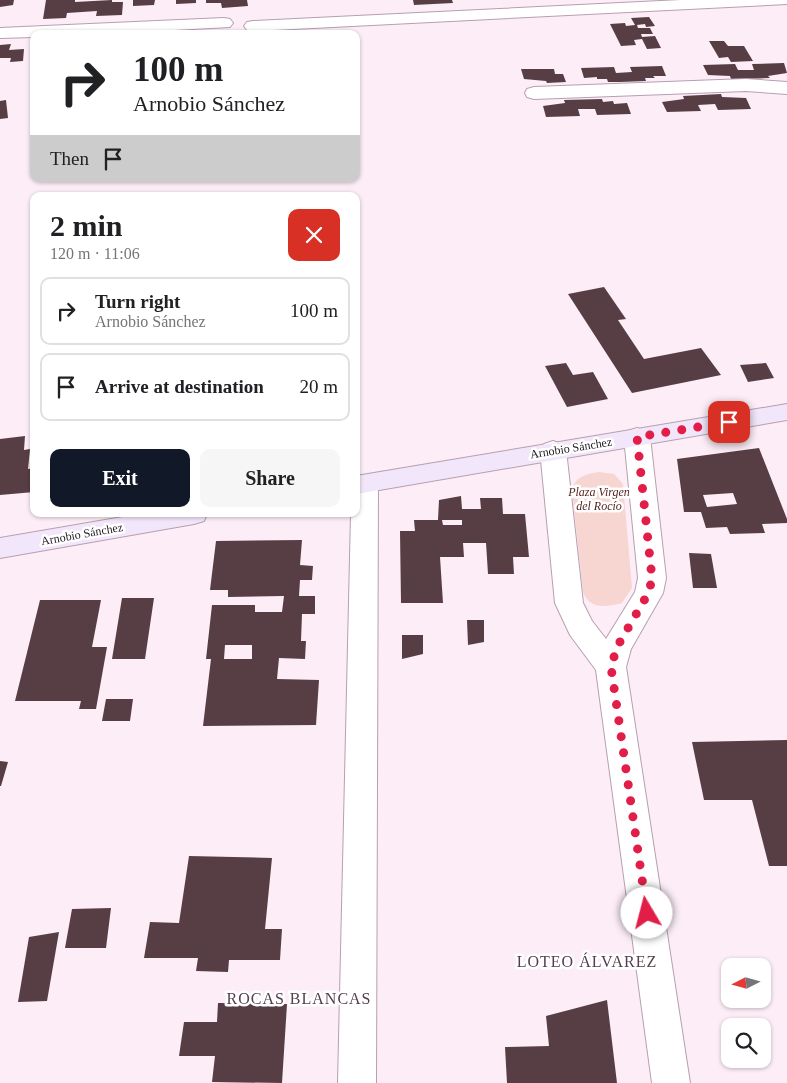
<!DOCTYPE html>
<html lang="en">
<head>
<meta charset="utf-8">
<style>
	body { margin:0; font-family:Georgia,serif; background:#f6f6f6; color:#202124; height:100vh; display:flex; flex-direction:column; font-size:19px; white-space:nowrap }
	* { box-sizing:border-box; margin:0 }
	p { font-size:16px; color:#757577 }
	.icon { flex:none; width:28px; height:28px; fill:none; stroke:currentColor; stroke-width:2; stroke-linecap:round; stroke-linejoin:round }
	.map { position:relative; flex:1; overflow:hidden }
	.sheet { position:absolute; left:30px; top:192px; width:330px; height:325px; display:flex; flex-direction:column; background:#fff; border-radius:10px; box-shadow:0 1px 4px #0004 }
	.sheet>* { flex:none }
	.hud { position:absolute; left:30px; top:30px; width:330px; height:152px; border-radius:10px; box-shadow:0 1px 4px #0004; background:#fff; color:#202124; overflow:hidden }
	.needle { width:32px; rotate:264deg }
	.controls { position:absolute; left:721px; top:958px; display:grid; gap:10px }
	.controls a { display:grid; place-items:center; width:50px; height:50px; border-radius:10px; background:#fff; box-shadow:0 1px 4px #0004; font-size:25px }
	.pin { position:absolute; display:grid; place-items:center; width:42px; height:42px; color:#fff; margin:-21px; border-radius:10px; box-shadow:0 2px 8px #0006 }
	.me { position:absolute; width:55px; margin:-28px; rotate:352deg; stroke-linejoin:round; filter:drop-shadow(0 0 4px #0008) }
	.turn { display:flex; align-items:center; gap:18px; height:105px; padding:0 20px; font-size:22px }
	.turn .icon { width:65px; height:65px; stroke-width:2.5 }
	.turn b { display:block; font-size:35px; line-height:42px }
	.then { display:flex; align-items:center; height:48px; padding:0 20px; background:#0003; gap:10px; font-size:19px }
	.round { display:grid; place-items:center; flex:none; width:52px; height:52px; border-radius:10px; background:#f6f6f6 }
	.headline { display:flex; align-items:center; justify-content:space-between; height:85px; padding:0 20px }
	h1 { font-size:30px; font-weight:600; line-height:38px }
	.primary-button { display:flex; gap:10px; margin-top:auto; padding:10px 20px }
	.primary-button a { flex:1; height:58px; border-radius:10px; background:#111827; color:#fff; font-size:20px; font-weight:600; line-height:58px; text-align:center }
	.primary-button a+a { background:#f6f6f6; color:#202124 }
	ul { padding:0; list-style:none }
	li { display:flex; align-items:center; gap:15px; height:68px; margin:0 10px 8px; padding:0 10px; border:2px solid #e0e0e0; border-radius:10px }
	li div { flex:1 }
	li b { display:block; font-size:19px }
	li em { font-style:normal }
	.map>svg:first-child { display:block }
</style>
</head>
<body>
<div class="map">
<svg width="787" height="1083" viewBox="0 0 787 1083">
	<rect width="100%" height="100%" fill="#fcedf7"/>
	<path fill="#f7d6d2" d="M599,472L614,474L623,484L632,588L622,603C607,607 590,610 583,592L572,491C574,477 586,474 599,472Z"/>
	<path fill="#573e44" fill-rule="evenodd" d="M0,0H14L13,5L0,7Z
		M46,0H75V2L112,0V2H123L122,15L96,16L97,11L67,13L66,18L43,19Z
		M133,0H155L154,5L133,6Z
		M176,0H196V3L176,4Z
		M206,0H247L248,6L222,8L221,3H206Z
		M413,0H452L453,3L414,5Z
		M649,17L655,26L646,27L645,24L637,25L638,28H650L653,34H641L642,37L655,36L661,48L647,49L642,39L634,40L636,45L621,46L610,24L625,23L626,26L635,25L631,18Z
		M709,41H724L728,46H744L753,61L731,62L728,57L719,58Z
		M11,44L9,50L24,49L23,61L10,62L11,58H0V45Z
		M784,63L787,73L768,76L770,78L744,79H731L730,76L708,75L703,65L735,64L738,70H754L752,64Z
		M662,66L666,76H653L655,78H645L646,81L620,82H608L607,79H597V77L584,78L581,68L614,67L616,73L632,72L630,67Z
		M521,69H554L555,74H563L566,82L547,83L546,81L524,79Z
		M721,94L722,97L746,98L751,109L718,110L715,104L698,105L701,111L667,112L662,102L684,99L683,96Z
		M602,99L603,102L613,101L614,104L627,103L631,114L597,115L595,109H578L580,116L546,117L543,106L565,103L564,100Z
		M6,100L8,118L0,119V101Z
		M604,287L626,319L618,320L644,359L701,348L721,375L632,393L568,294Z
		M566,363L573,375L593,372L608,399L567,407L545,366Z
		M766,363L774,378L748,382L740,365Z
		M25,436L24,450L30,449L28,469L34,468V492L0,495V439Z
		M759,448L787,519V523L762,524L765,533L730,534L727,527L706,528L701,512H684L677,459ZM733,493L737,504L707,507L703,495Z
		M461,496L462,509H481L480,498H502L503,514H525L529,557H513L514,574H488L486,543H463L464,557H440L443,603H401L400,531H415L414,520H438L439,500ZM442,520H462V525H443Z
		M302,540L300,565L313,566L312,580H300L299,596H315V614H302L301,641H306L305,659L279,658L277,679L319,680L316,725L203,726L211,659H206L212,605H255V612H282L284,596L228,597V590H210L216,541ZM225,645H252V659H224Z
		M689,553L711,554L717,588H693Z
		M122,598H154L145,659H112Z
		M40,600H101L92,647H107L96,709H79L81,701H15Z
		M467,620H484V642L468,645Z
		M402,635H423V654L402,659Z
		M106,699H133L130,721H102Z
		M787,740V866H769L752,800H704L692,742Z
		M0,761L8,762L1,786H0Z
		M189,856L272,858L265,929H282L280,960H229L228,972L196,971L198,958H144L150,922L179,923Z
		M111,908L106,948H65L72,909Z
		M59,932L47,1001L18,1002L29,937Z
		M607,1000L617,1083H507L505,1047L549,1046L546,1016Z
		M218,1003L287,1004L282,1083L212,1082L215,1056H179L184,1022H217Z"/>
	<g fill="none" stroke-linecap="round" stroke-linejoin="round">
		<g stroke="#b79fb0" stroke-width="2">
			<path id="street" d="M681,0H787V4L253,31L247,30L244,26L247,22L253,21Z
				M224,18L230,19L233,23L230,27L99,34H34V37L0,38V28Z
				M746,79L787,82V94L746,91L534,99L527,97L525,93L527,89L534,87Z
				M637,428L646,431L650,437L666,578L663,593L631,649L626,667L690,1083H652L596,670L570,635L555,603L540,450L544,444L553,441L562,444L566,450L583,603L592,621L606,639L635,592L638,578L624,437L628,431Z
				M365,475L374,477L378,484L376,1083H338L351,514H356V477Z"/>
		</g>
		<g stroke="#b79fb0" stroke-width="2">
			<path id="secondary" d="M787,404V420L356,494V476Z
				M140,514H207L204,521L194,524L0,558V538Z"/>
		</g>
		<use href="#street" fill="#fff" fill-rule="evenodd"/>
		<use href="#secondary" fill="#f2e6fa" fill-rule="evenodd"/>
	</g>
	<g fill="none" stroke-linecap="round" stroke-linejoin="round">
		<path stroke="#e11d48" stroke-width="9" stroke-dasharray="0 16.2" d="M647,913L611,667L617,647L649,592L652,578L637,437L729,422"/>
	</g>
	<g text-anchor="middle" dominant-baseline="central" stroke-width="5" stroke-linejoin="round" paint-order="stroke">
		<g font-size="12" fill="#231a21" stroke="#fff">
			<text transform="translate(571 448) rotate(-9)">Arnobio Sánchez</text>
			<text transform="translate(82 534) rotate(-10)">Arnobio Sánchez</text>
		</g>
		<g font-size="12" font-style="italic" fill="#531f1b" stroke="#fff">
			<text x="599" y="492">Plaza Virgen<tspan x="599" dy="14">del Rocío</tspan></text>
		</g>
		<g font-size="16" letter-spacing="1" fill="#523e4d" stroke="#fff">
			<text x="587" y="961">LOTEO ÁLVAREZ</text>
			<text x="299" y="998">ROCAS BLANCAS</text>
		</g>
	</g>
</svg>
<div class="controls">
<a><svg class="needle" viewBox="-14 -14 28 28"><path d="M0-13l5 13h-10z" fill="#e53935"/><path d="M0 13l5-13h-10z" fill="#757577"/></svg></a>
<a><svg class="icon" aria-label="search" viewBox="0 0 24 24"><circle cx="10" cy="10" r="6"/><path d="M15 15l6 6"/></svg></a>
</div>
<div class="pin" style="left:729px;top:422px;background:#d93025"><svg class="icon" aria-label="arrive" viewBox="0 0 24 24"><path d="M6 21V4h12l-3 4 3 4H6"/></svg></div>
<svg class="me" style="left:647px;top:913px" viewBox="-20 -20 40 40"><circle r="19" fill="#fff"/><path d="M0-13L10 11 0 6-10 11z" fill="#e11d48"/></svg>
<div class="hud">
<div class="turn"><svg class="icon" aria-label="right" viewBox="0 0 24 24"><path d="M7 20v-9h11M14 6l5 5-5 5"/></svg><div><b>100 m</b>Arnobio Sánchez</div></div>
<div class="then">Then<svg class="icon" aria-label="arrive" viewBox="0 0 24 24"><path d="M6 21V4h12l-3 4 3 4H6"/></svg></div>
</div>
<section class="sheet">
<div class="headline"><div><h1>2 min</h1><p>120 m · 11:06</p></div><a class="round" style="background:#d93025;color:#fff"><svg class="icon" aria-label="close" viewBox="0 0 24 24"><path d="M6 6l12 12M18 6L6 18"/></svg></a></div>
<ul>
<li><svg class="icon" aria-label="right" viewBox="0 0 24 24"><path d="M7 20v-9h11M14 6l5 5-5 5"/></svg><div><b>Turn right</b><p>Arnobio Sánchez</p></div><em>100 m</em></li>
<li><svg class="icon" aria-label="arrive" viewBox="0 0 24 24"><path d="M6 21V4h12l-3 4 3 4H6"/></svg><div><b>Arrive at destination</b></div><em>20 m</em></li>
</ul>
<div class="primary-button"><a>Exit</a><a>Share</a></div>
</section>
</div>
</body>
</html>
